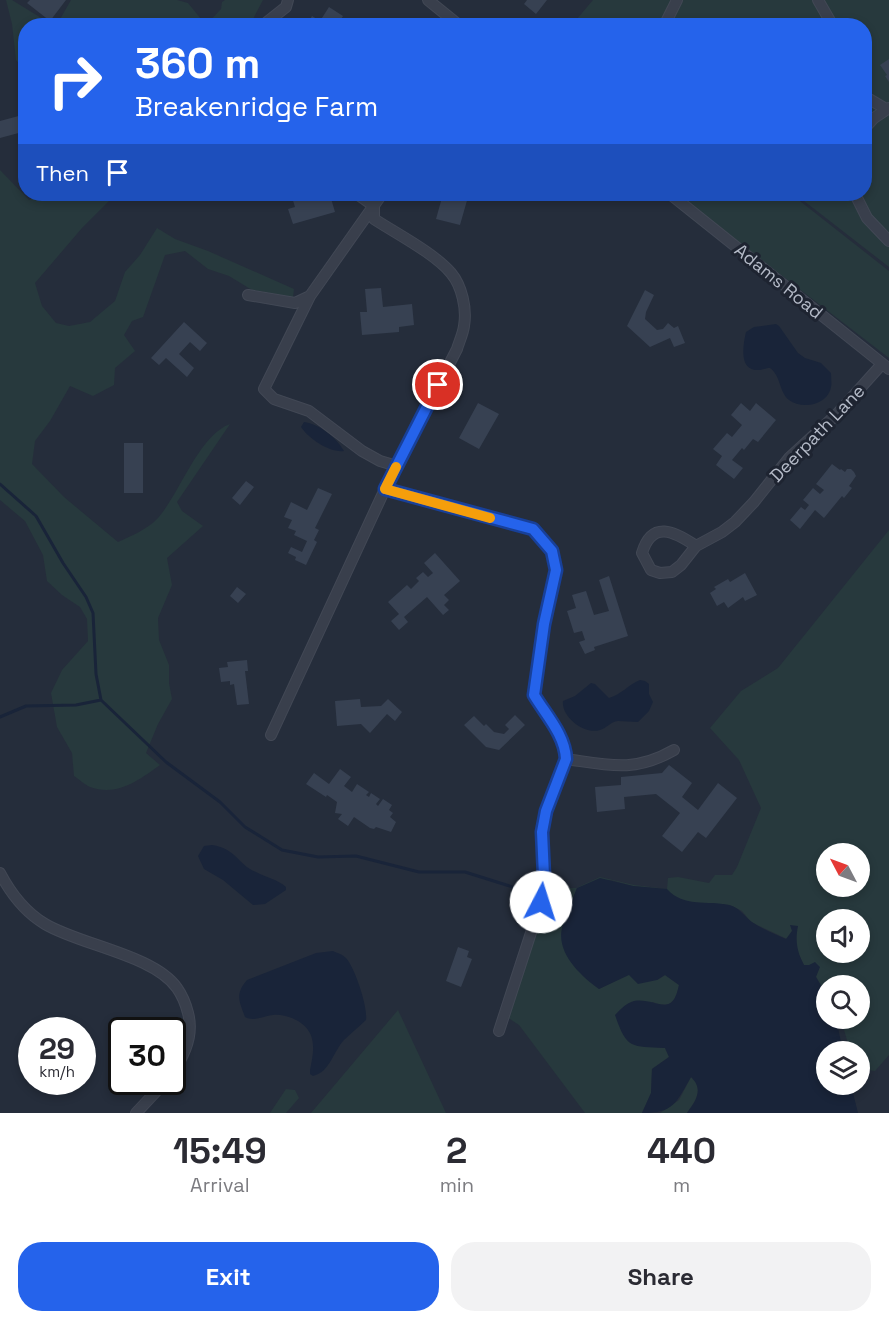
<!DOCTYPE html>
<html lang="en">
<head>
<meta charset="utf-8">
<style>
	body { margin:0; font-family:"Space Grotesk",sans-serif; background:#f2f2f3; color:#2b2b33; height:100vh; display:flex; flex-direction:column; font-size:22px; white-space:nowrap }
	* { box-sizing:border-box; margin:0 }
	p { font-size:20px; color:#7c7c81 }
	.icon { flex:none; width:33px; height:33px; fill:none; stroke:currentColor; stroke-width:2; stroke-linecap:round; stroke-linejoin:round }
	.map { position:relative; height:1113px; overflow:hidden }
	.panel { display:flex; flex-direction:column; background:#fff; flex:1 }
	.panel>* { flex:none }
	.top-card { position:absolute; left:18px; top:18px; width:854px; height:183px; border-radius:24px; box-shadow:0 3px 9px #0003; background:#2563eb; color:#fff; overflow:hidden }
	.needle { width:39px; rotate:311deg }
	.fabs { position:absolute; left:816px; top:843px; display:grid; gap:12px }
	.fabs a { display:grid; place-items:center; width:54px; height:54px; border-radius:50%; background:#fff; box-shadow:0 3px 9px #0003; font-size:30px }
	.speed { position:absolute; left:18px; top:1017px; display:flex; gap:12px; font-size:30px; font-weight:700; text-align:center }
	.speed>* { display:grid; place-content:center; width:78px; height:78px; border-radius:50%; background:#fff; box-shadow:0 3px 9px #0003; line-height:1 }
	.speed small { font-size:15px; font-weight:400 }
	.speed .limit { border:3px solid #111; border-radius:9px; background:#fff; color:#111 }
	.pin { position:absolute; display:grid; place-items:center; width:51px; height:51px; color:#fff; margin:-26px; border:3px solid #fff; border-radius:50%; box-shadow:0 2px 6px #0007 }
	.me { position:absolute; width:66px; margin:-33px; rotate:5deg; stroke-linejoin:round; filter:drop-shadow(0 0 4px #0008) }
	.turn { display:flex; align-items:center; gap:21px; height:126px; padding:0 18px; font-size:27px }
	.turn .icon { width:78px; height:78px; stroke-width:2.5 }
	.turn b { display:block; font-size:42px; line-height:51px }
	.then { display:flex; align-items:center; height:57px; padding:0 18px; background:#0003; gap:12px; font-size:22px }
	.eta { display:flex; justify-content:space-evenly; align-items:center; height:102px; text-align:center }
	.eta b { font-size:36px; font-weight:600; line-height:42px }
	.button { display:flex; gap:12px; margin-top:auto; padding:12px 18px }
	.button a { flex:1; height:69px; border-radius:24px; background:#2563eb; color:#fff; font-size:24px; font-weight:600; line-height:69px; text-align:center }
	.button a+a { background:#f2f2f3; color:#2b2b33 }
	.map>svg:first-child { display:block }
</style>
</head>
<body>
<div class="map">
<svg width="889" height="1113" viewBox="0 0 889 1113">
	<rect width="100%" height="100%" fill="#252d3b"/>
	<path fill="#27393d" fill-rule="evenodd" d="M6,0H12L51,24L59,21L71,0H177L188,3L206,25L26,26L25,71L16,60L12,24Z
		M225,0H263L254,17L252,25H206L221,9L222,2Z
		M593,0H889V267L795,194H864V26H571Z
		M0,170L29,200L41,194H116L82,228L35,283L42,306L56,323L69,326L90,322L115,301L125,272L140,255L157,228L175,239L208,251L294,289L293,297L252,290L229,276L208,269L185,251L165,255L143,317L132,321L124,335L135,351L115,368L114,385L93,396L70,386L50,421L35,441L32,464L64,497L118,542C131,536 148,529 158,518C180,493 199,435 230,424L177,502L182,511L203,526L167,558L172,585L158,618L159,640L169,665V683L172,699L158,724L146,753L160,765C139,780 117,797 90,787C85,785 79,779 74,776L72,753L57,727L51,693L62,670L88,641L87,619L80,607L62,595L47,581L43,555L25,521L0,500Z
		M676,194H791L889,271V358Z
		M889,530V1055L875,1071L860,1069V1052L850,1051L841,1019L860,1018V986H826V994L809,965H804L799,955L792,931L787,939L751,922L742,911L730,905L685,902L673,896L666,889L633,886L611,880L577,888L562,929L599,989L629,974L657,980L665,975L679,985C675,1004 670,1008 652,1002L654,1047L665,1048L669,1057L652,1069L651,1093L642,1113H585L519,1025L504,1015L545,888H576L600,877L634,885L667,889L668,878L678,877L709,883L715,875H732L737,867L761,808L739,760L710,728L741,691L778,668ZM826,854H860V886H826ZM826,920H860V952H826Z
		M398,1010L446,1113H311Z
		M691,1077C704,1089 696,1101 687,1113H660L679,1100Z
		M286,1089L295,1090L299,1098L286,1113H270Z"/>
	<path fill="#192439" d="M776,324L779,326L798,353L805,358L821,363L831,373C831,378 832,383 831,387C828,405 802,410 789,400C779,392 781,376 770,368C767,368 764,369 760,370C738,372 743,345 746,332L754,327Z
		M304,422C319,424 336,437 344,451C330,453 309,439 301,427Z
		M640,680L645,681L649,684V694L653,702L649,711L638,722C631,722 624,721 618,721C610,722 607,728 600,730C585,735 561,717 563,701L575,696L591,683L595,684L609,698C622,694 628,685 640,680Z
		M212,845C237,849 237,864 256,872C267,878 277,879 286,887V890L265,904L253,905L223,880L204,869L198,856L204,846Z
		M600,878L633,886L667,889C684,908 707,900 729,905C740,908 744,916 752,922C762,929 775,934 786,939L792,931L790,925L798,926C795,941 797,952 804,965H809L815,962L820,967L816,977L826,994V1018L836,1019L843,1051L826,1052V1084L851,1085L858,1113H687C696,1101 704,1089 691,1077C676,1103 674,1113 642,1113L651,1093L652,1069L669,1057L665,1048C631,1046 627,1050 615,1015C621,1009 626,1003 634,1001C656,997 672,1020 679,985L665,975L657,980L638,984L629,975L599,989C581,976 556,953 562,928C565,916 572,900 577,888Z
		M333,951C337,953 342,954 346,958C355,968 368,1007 366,1020C359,1027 351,1033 344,1040C333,1052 330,1072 313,1076L310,1074V1070C315,1047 317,1029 292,1018C286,1016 279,1014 273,1015C263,1016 254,1022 245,1017C239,1001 235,994 247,980L316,953Z"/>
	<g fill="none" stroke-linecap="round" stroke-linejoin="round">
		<path stroke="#192439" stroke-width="3" d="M0,484L36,516L63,563L86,597L93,613L96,674L101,700L166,762L220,802L245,827L282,850L318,857L356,856L419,872H465L570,905
			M0,717L26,706L76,705L101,700"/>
	</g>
	<path fill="#374152" d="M30,0H66L50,21L27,3Z
		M527,0H547L536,14L524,4Z
		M329,7L343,16L337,26H306L312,16L320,21Z
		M889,59V82L885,76L887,75L880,65Z
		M26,114V131L0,138V121Z
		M291,194H316L318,199L330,195L335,212L293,224L288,209L295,207Z
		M443,194H465V195L468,197L460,225L436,219Z
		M381,288L383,307L412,304L414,325L399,327V332L362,335L360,312H367L365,289Z
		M645,290L654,295L646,312L645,319L657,330L663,329L668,323L674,328L678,326L685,343L674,347L670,338L650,347L627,326Z
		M184,322L207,343L200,351L190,342L179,354L194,368L187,377L166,358L159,365L151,358Z
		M478,403L499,414L479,449L459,438Z
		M741,403L750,411L756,403L776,420L758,442L753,439L744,450L742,448L732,460L743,468L734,479L716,465L722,456L713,449L727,433L732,437L742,425L731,415Z
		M124,443H143V493H124Z
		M832,464L840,470L841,469L845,472L847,469H851L854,472L856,476L849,486L852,488L844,498L842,496L824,518L815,510L800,529L790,520L801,507L805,510L809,505L803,500L813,488L820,494L824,490L816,484Z
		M246,481L254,487L240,505L232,498Z
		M318,488L332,494L315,528L319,530L314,540L317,542L306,565L295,560L296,557L288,553L291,547L302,552L307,541L294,535L296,531L288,528L292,520L284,517L291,502L307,510Z
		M435,553L460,581L444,595L449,600L444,605L449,610L443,615L427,597L404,617L408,622L399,630L391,621L399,614L388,602L407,585L411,589L419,581L416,578L423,572L428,577L433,573L424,563Z
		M745,573L757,595L745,601L743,597L728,608L724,602L717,606L710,593L716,589L714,587L728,579L730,582Z
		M609,576L628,636L594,647L595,650L585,654L579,642L585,640L582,631L574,633L567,611L576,608L572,595L586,591L594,615L609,611L599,580Z
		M237,587L246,594L238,603L230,596Z
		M247,660L248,671H245L249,704L237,705L234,684L230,685V681L221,682L219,668L228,667L227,662Z
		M360,699L361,707L381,706L388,699L402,712L395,721L387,714L370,733L361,724L337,726L335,701Z
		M515,715L525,725L499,750L486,747L464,725L474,716L484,726L486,724L494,732L504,734L509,729L505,725Z
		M669,765L692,783L682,797L698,810L718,783L737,798L706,838L698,832L682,852L662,836L680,813L656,794L624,797L625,809L597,812L595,787L621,785V777L662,773Z
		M340,769L351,777L344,786L352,792L357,784L369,792L366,795L369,797L371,793L380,799L376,804L378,806L383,799L392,805L389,810L393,813L390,817L396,822L391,832L376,827L374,829L370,828L354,817L348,826L338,819L342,814L335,813L337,802L327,795L326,797L306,784L314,773L329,784Z
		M458,947L469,951L467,957L472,959L461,987L446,981Z"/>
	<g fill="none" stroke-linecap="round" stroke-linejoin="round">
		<g stroke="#424855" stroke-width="12">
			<path id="minor" d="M428,0L460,26
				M818,0L833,26
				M262,26L286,7L288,0
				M664,26L677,0
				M864,96L886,109
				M864,129L874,118L889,108
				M357,194L374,206
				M670,194L889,369
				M855,194L867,218L889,241
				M248,295L295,303L310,296L382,194
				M310,296L264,389L274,399L309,411L362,451L380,461L397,466
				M385,489L533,529L552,551L556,569L544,624L534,695C546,715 565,735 566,759L546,811L542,832L544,876L541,902L499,1031
				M696,546C674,531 652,520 642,553L651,570L660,573L672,572L681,565L696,546L722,532L735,522L754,502L789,458L837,414L882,364
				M271,735L385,489L457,349C459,342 463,334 464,326C467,309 462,286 451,273C434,253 397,234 374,219V206
				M566,759C608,765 634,773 674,750
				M0,873C11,894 25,912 45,924C80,945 154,955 177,988C182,995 186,1005 188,1013C194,1035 185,1055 172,1073
				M136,1113L165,1082"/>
		</g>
		<use href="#minor" stroke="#393f4c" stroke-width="10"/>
	</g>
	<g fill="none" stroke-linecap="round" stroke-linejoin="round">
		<g stroke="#184099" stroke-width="15">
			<path id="route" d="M438,385L385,489L533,529L552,551L556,570L544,624L534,695C546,715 565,735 566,759L546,811L542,832L544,876L541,902"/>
		</g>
		<use href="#route" stroke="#2563eb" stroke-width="10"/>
		<path stroke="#f59e0b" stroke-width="10" d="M396,467L385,489L490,518"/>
	</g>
	<g text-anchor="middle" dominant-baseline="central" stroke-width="6" stroke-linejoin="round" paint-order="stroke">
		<g font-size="18" fill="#b4bac7" stroke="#1e2431">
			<text transform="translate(779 281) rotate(39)">Adams Road</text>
			<text transform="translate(817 433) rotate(-46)">Deerpath Lane</text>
		</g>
	</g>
</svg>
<div class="fabs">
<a><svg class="needle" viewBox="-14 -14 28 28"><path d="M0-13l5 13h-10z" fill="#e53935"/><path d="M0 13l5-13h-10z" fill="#7c7c81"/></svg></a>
<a><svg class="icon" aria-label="sound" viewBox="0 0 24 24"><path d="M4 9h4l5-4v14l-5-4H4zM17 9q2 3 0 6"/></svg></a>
<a><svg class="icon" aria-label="search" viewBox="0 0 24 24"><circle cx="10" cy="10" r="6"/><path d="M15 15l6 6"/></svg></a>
<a><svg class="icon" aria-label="layers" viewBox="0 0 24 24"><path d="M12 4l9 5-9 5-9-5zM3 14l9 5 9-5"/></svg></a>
</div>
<div class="speed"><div>29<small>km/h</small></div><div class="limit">30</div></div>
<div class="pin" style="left:438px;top:385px;background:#d93025"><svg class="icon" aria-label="arrive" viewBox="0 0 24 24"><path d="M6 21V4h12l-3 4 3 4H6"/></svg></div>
<svg class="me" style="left:541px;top:902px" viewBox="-20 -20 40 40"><circle r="19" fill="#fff"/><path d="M0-13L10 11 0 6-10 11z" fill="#2563eb"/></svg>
<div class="top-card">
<div class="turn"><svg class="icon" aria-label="right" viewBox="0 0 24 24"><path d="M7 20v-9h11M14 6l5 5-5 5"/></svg><div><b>360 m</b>Breakenridge Farm</div></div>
<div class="then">Then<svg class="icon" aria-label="arrive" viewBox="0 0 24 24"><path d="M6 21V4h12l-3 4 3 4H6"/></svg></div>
</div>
</div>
<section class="panel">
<div class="eta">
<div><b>15:49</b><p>Arrival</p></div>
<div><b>2</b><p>min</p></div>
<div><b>440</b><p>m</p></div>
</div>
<div class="button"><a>Exit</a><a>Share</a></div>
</section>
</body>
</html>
